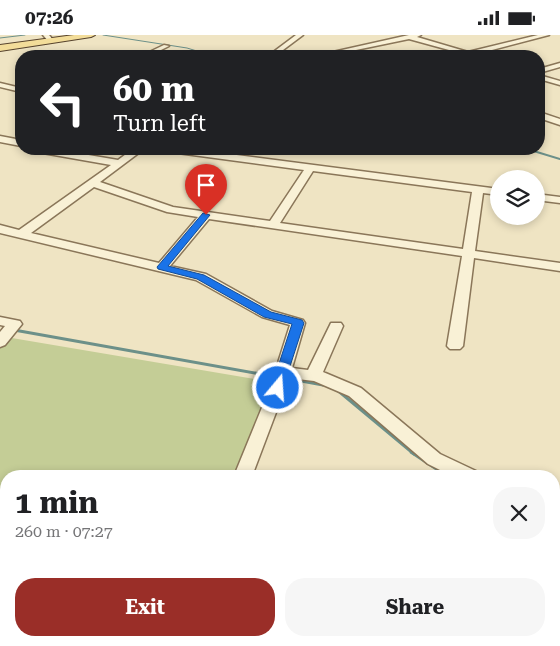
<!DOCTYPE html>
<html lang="en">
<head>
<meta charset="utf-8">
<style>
	body { margin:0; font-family:"Roboto Serif",serif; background:#f6f6f6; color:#202124; height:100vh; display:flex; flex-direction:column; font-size:19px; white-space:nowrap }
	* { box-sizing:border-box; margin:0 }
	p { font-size:16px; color:#757577 }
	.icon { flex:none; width:28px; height:28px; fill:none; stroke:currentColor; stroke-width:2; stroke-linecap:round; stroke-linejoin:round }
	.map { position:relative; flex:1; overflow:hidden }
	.sheet { position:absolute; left:0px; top:435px; width:560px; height:176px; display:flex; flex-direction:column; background:#fff; border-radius:20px 20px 0 0; box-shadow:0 2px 8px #0003 }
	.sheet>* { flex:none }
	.banner { position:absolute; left:15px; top:15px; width:530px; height:105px; border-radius:20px; box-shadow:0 2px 8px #0003; background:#202124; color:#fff; overflow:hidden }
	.fabs { position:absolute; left:490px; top:135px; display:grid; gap:10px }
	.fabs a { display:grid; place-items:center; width:55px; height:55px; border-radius:50%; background:#fff; box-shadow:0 2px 8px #0003; font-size:25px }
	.pin { position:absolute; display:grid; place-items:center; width:42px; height:42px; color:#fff; margin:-51px -21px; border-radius:50% 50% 50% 0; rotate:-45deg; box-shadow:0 0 5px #0007 }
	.pin .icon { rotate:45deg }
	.me { position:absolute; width:55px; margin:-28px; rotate:18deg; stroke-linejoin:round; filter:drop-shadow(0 0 4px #0008) }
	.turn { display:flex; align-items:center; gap:18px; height:105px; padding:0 15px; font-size:22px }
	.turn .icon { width:65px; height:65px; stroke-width:2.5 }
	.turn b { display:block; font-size:35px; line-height:42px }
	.round { display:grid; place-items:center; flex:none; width:52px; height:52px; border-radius:20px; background:#f6f6f6 }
	.head { display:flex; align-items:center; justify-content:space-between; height:85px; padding:0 15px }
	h1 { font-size:30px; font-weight:700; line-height:38px }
	.button { display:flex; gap:10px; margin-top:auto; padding:10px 15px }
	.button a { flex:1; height:58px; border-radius:20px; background:#9a2e28; color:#fff; font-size:20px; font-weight:700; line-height:58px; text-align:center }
	.button a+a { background:#f6f6f6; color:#202124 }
	.status { display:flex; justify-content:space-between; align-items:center; height:35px; padding:0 25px; background:#fff; direction:ltr }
	.status svg { height:14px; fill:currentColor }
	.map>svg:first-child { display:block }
</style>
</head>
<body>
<div class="status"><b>07:26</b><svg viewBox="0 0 49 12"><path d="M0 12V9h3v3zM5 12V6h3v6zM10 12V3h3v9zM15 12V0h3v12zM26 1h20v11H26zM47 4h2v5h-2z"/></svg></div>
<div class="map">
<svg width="560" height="611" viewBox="0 0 560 611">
	<rect width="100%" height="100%" fill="#efe4c3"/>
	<path fill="#c4cd96" d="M0,301L272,347L236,441H6V605H174L171,611H0Z"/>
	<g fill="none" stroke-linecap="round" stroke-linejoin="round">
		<path stroke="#6c9089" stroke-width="1" d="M103,0L187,13L213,21
			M0,3L25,0"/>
		<path stroke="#6c9089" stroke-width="2" d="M527,114L560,124"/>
		<path stroke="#6c9089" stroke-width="3" d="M14,295L277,342
			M285,343L323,350
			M336,354L414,419"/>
		<path stroke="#6c9089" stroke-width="4.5" d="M412,417L448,441
			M554,491L560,493"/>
		<g stroke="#8a7659" stroke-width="3">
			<path id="minor" d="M43,0H49L54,6L49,7Z
				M296,0H303L275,21H268Z
				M409,0H421L417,2L468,17L538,0H549L469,21H455L460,18L409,4L327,21H315Z
				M164,10L169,11L149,21H141Z
				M560,28V32L539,38V34Z
				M539,40L560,46V50L539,44Z
				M0,48L21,53V57L0,52Z
				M539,77L560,84V90L539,83Z
				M0,101L21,105V111L0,107Z
				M32,114H53L118,125L133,114H144L100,147L173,172L270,186L304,135L170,117L165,114H190L499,154V160L483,158L475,216L560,228V236L474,223L463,311L460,314H450L447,311L462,221L209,184L170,231L206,239L272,276L303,285L305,288L292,333L308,335L331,288H341L343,291L323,337L361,353L440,419L476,436L478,441H452L428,429L349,361L314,346L289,343L252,441H234L270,353L290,290L262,282L196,245L0,198V190L19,195L111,130L37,117ZM313,136L472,157L463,214L280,188ZM94,152L167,177L198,182L159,228L31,198Z
				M536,159L560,162V168L536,165Z
				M0,282L20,286L22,289L5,310L0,312V297L5,291L0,290Z
				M554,472L560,474V491L554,489Z
				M169,605H193L191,611H167Z"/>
		</g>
		<g stroke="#57432d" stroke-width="2">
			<path id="major" d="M74,0H95L91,2L0,16V10Z"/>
		</g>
		<use href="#minor" fill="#f9f1d6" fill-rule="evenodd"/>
		<use href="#major" fill="#f3dd9a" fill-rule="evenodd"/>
	</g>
	<path fill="#1a73e8" stroke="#114b97" d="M203,178L210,180L168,231L204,240L271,277L302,285L304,288L282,356H273L271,353L292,289L264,282L197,244L158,234L157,232Z"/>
</svg>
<div class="fabs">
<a><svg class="icon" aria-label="layers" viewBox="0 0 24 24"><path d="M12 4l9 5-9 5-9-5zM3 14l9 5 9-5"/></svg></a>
</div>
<div class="pin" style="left:206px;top:180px;background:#d93025"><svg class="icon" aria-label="arrive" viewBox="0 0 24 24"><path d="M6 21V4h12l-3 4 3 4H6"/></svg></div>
<svg class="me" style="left:278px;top:353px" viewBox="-20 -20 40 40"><circle r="17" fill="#1a73e8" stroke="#fff" stroke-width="3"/><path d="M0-11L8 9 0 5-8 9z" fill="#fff"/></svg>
<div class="banner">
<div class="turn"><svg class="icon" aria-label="left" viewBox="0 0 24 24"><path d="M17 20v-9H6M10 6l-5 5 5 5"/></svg><div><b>60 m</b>Turn left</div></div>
</div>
<section class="sheet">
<div class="head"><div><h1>1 min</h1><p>260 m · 07:27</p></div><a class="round"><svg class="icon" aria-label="close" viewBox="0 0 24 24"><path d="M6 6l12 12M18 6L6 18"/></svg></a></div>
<div class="button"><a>Exit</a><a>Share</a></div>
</section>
</div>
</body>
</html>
